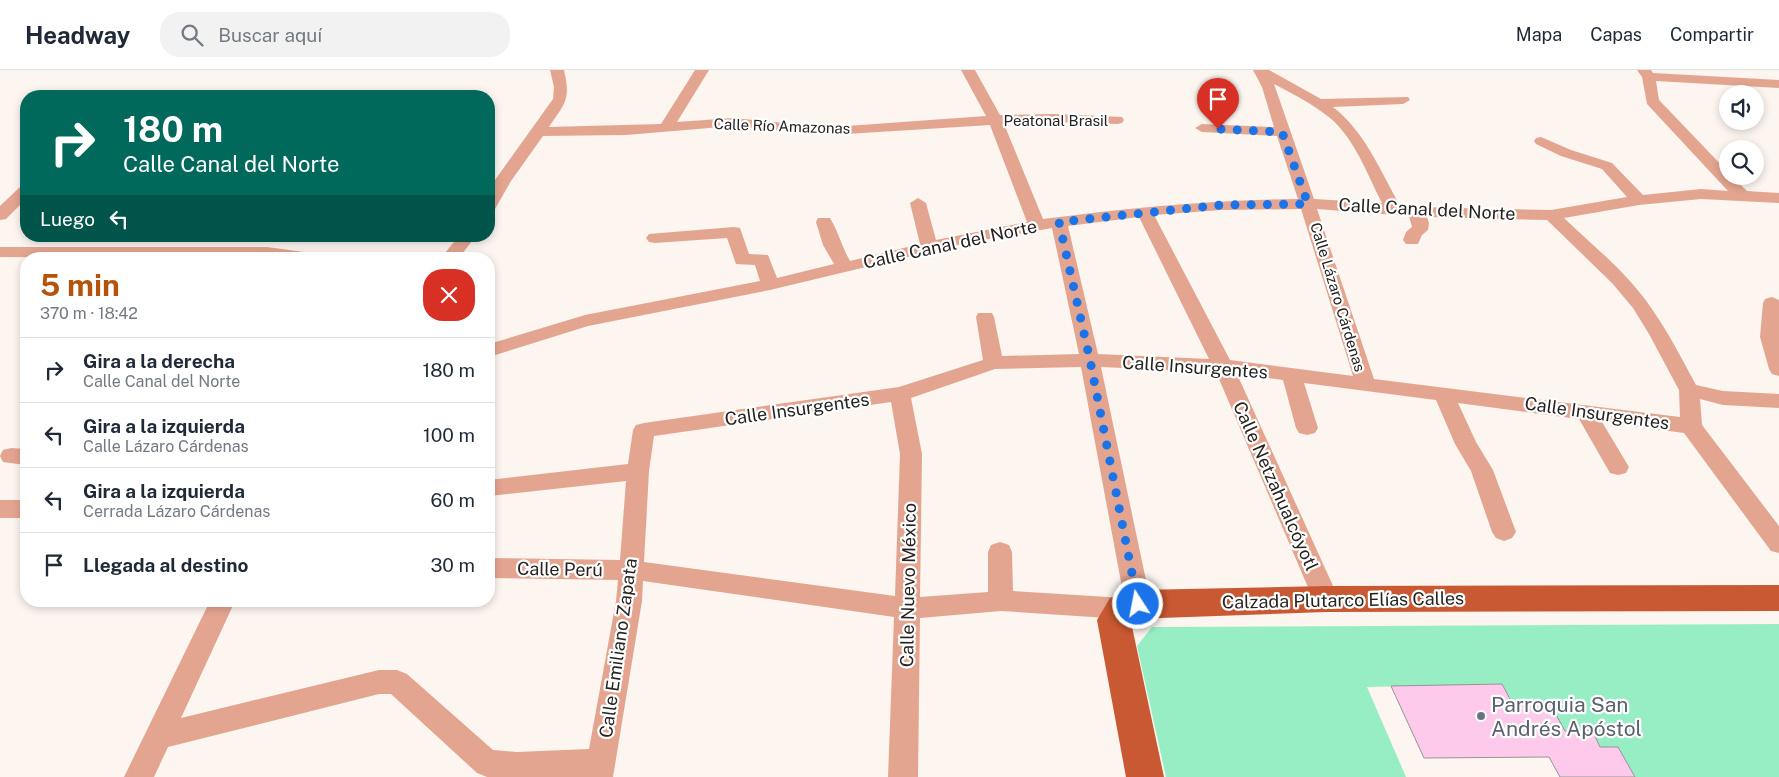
<!DOCTYPE html>
<html lang="es">
<head>
<meta charset="utf-8">
<style>
	body { margin:0; font-family:"Public Sans",sans-serif; background:#f2f2f3; color:#1f2937; height:100vh; display:flex; flex-direction:column; font-size:19px; white-space:nowrap }
	* { box-sizing:border-box; margin:0 }
	p { font-size:16px; color:#747a83 }
	.icon { flex:none; width:28px; height:28px; fill:none; stroke:currentColor; stroke-width:2; stroke-linecap:round; stroke-linejoin:round }
	.map { position:relative; flex:1; overflow:hidden }
	.panel { position:absolute; left:20px; top:182px; width:475px; height:355px; display:flex; flex-direction:column; background:#fff; border-radius:20px; box-shadow:0 2px 8px #0003 }
	.panel>* { flex:none }
	.hud { position:absolute; left:20px; top:20px; width:475px; height:152px; border-radius:20px; box-shadow:0 2px 8px #0003; background:#00695c; color:#fff; overflow:hidden }
	.fabs { position:absolute; left:1719px; top:15px; display:grid; gap:10px }
	.fabs a { display:grid; place-items:center; width:45px; height:45px; border-radius:50%; background:#fff; box-shadow:0 2px 8px #0003; font-size:25px }
	.pin { position:absolute; display:grid; place-items:center; width:42px; height:42px; color:#fff; margin:-51px -21px; border-radius:50% 50% 50% 0; rotate:-45deg; box-shadow:0 0 5px #0007 }
	.pin .icon { rotate:45deg }
	.me { position:absolute; width:55px; margin:-28px; rotate:349deg; stroke-linejoin:round; filter:drop-shadow(0 0 4px #0008) }
	.turn { display:flex; align-items:center; gap:18px; height:105px; padding:0 20px; font-size:22px }
	.turn .icon { width:65px; height:65px; stroke-width:2.5 }
	.turn b { display:block; font-size:35px; line-height:42px }
	.then { display:flex; align-items:center; height:48px; padding:0 20px; background:#0003; gap:10px; font-size:19px }
	.round { display:grid; place-items:center; flex:none; width:52px; height:52px; border-radius:20px; background:#f2f2f3 }
	.headline { display:flex; align-items:center; justify-content:space-between; height:85px; padding:0 20px }
	h1 { font-size:30px; font-weight:700; line-height:38px; color:#b45309 }
	ul { padding:0; list-style:none }
	li { display:flex; align-items:center; gap:15px; height:65px; padding:0 20px; border-top:1px solid #e0e1e3 }
	li div { flex:1 }
	li b { display:block; font-size:19px }
	li em { font-style:normal }
	header { display:flex; align-items:center; gap:30px; box-sizing:border-box; height:70px; padding:0 25px; background:#fff; border-bottom:1px solid #e0e1e3 }
	header strong { font-size:24px }
	nav { display:flex; gap:28px; margin-inline-start:auto; font-size:18px }
	.search { width:350px; height:45px; background:#f2f2f3; display:flex; align-items:center; gap:12px; box-sizing:border-box; padding:0 18px; border-radius:20px; color:#747a83; font-size:19px }
	.map>svg:first-child { display:block }
</style>
</head>
<body>
<header>
<strong>Headway</strong>
<div class="search"><svg class="icon" aria-label="search" viewBox="0 0 24 24"><circle cx="10" cy="10" r="6"/><path d="M15 15l6 6"/></svg>Buscar aquí</div>
<nav><a>Mapa</a><a>Capas</a><a>Compartir</a></nav>
</header>
<div class="map">
<svg width="1779" height="707" viewBox="0 0 1779 707">
	<rect width="100%" height="100%" fill="#fcf5f0"/>
	<path fill="#97eec5" d="M1779,554V707H1635L1618,678L1600,677L1592,660L1565,661L1511,631L1502,614L1367,617L1406,707H1166L1137,576L1152,557Z"/>
	<path fill="#fdcaec" stroke="#999296" d="M1502,614L1511,631L1549,632L1565,661L1592,660L1600,677H1618L1635,707H1560L1549,687L1424,688L1391,616Z"/>
	<g fill="none" stroke-linecap="round" stroke-linejoin="round">
		<path fill="#e4a590" fill-rule="evenodd" d="M550,0H564C571,30 565,33 549,57L661,54L695,0H709L677,52L733,48L815,56H847L986,46L961,0H975L1000,45L1054,44L1122,47L1124,50L1122,53L1117,54L1054,52L1004,54L1043,149C1129,138 1211,130 1298,129L1277,66L1202,62L1195,58L1202,54L1274,57L1262,17L1253,0H1269L1321,29L1408,27L1410,30L1403,34L1333,37C1365,62 1380,100 1399,134L1416,137L1551,140L1627,127L1602,99L1561,86L1536,74L1534,71L1536,68L1541,67L1571,80L1612,93L1643,125L1701,119L1728,121L1647,34L1642,7L1637,0H1651L1653,3L1779,10V18L1656,11L1659,30L1728,102V106H1732L1747,121L1779,123V133L1701,129L1639,135L1564,148C1592,175 1624,200 1647,232C1666,258 1681,287 1696,315L1723,321L1779,324V338L1723,335L1700,329L1702,355L1779,456V483L1771,481L1684,363L1602,352L1629,397L1626,403L1618,405L1610,403L1579,349L1458,333L1476,372L1493,400L1516,462L1512,468L1504,471L1496,468L1492,462L1471,401L1455,374L1436,330L1304,313L1318,358L1315,363L1307,365L1299,363L1296,358L1283,310L1237,304L1339,529L1335,536L1326,539L1317,536L1313,529L1216,302L1101,297L1151,534L1147,541L1138,544L1132,543L1131,545L1122,549L1001,541L920,548L918,707H888L894,547L643,511L642,531L613,707H487L477,703L391,624H379L168,677L154,707H124L210,531H235L181,648L379,600H397L407,604L493,680L517,682L589,679L616,531L618,510L489,508V488L620,490L626,411L489,426V410L628,394L633,360L636,355L644,353L899,317L983,290L976,247L978,243H992L994,247L1002,286L1079,284L1052,158L966,173L770,220L588,256L489,287V274L585,245L760,211L755,195L736,194L727,168L655,173L649,172L646,168L649,164L734,157L740,158L749,184L768,185L777,208L834,194L823,175L816,152L818,148H830C838,161 842,177 850,191L920,174L910,133L918,128L926,133L936,170L1027,152L990,55L847,64H815L733,56L626,65L543,66L511,111L495,139L489,141V122L495,110L553,29L554,17ZM1274,14C1293,24 1313,34 1330,48C1355,69 1367,104 1382,133L1314,129ZM1301,139L1353,306L1230,290L1154,145L1221,140ZM1317,139L1409,146L1412,157L1406,162L1403,170L1406,174H1418L1422,165L1428,160L1429,153L1427,147L1547,150L1612,213L1633,238L1649,264L1679,320L1680,347L1374,309ZM1139,147L1209,289L1098,284L1068,156ZM1081,297L1124,528L1013,521L1012,482L1009,475L1000,472L991,475L988,482V522L920,527L922,384L911,328L995,299ZM891,332L900,384L895,526L644,492L649,401L654,366Z
			M113,22H124L131,26H106Z
			M26,115V129L6,149L0,150V136L20,117Z
			M459,166H476L458,189H440Z
			M0,177H267L319,184L325,185L328,189L0,187Z
			M1772,227L1779,230V306L1772,304L1769,299L1760,267L1763,233L1765,229Z
			M11,378L26,379V395L3,392L0,386L3,380Z
			M0,430H26V448H0Z"/>
		<path fill="#c95932" fill-rule="evenodd" d="M1779,515V541L1326,542L1133,549L1131,552L1164,707H1126L1097,550L1110,528L1138,520L1326,516Z"/>
	</g>
	<g fill="none" stroke-linecap="round" stroke-linejoin="round">
		<path stroke="#1a73e8" stroke-width="9" stroke-dasharray="0 16.2" d="M1138,534L1090,290L1059,152L1221,135L1308,134L1282,62L1218,59"/>
	</g>
	<circle fill="#6b7280" stroke="#fff" stroke-width="2" cx="1481" cy="646" r="5"/>
	<g text-anchor="middle" dominant-baseline="central" stroke-width="4.5" stroke-linejoin="round" paint-order="stroke">
		<g font-size="15" fill="#252220" stroke="#fff">
			<text x="1056" y="50">Peatonal Brasil</text>
			<text transform="translate(782 56) rotate(2)">Calle Río Amazonas</text>
			<text transform="translate(1338 227) rotate(73)">Calle Lázaro Cárdenas</text>
		</g>
		<g font-size="18" fill="#252220" stroke="#fff">
			<text transform="translate(1427 139) rotate(3)">Calle Canal del Norte</text>
			<text transform="translate(950 174) rotate(-12)">Calle Canal del Norte</text>
			<text transform="translate(1195 297) rotate(4)">Calle Insurgentes</text>
			<text transform="translate(797 339) rotate(-8)">Calle Insurgentes</text>
			<text transform="translate(1597 343) rotate(8)">Calle Insurgentes</text>
			<text transform="translate(1276 416) rotate(66)">Calle Netzahualcóyotl</text>
			<text transform="translate(560 499) rotate(1)">Calle Perú</text>
			<text transform="translate(908 515) rotate(-89)">Calle Nuevo México</text>
			<text transform="translate(1343 530) rotate(-1)">Calzada Plutarco Elías Calles</text>
			<text transform="translate(618 578) rotate(-82)">Calle Emiliano Zapata</text>
		</g>
		<g font-size="21" fill="#5b616d" stroke="#fff" text-anchor="start">
			<text x="1491" y="634">Parroquia San<tspan x="1491" dy="24">Andrés Apóstol</tspan></text>
		</g>
	</g>
</svg>
<div class="fabs">
<a><svg class="icon" aria-label="sound" viewBox="0 0 24 24"><path d="M4 9h4l5-4v14l-5-4H4zM17 9q2 3 0 6"/></svg></a>
<a><svg class="icon" aria-label="search" viewBox="0 0 24 24"><circle cx="10" cy="10" r="6"/><path d="M15 15l6 6"/></svg></a>
</div>
<div class="pin" style="left:1218px;top:59px;background:#d93025"><svg class="icon" aria-label="arrive" viewBox="0 0 24 24"><path d="M6 21V4h12l-3 4 3 4H6"/></svg></div>
<svg class="me" style="left:1138px;top:534px" viewBox="-20 -20 40 40"><circle r="17" fill="#1a73e8" stroke="#fff" stroke-width="3"/><path d="M0-11L8 9 0 5-8 9z" fill="#fff"/></svg>
<div class="hud">
<div class="turn"><svg class="icon" aria-label="right" viewBox="0 0 24 24"><path d="M7 20v-9h11M14 6l5 5-5 5"/></svg><div><b>180 m</b>Calle Canal del Norte</div></div>
<div class="then">Luego<svg class="icon" aria-label="left" viewBox="0 0 24 24"><path d="M17 20v-9H6M10 6l-5 5 5 5"/></svg></div>
</div>
<section class="panel">
<div class="headline"><div><h1>5 min</h1><p>370 m · 18:42</p></div><a class="round" style="background:#d93025;color:#fff"><svg class="icon" aria-label="close" viewBox="0 0 24 24"><path d="M6 6l12 12M18 6L6 18"/></svg></a></div>
<ul>
<li><svg class="icon" aria-label="right" viewBox="0 0 24 24"><path d="M7 20v-9h11M14 6l5 5-5 5"/></svg><div><b>Gira a la derecha</b><p>Calle Canal del Norte</p></div><em>180 m</em></li>
<li><svg class="icon" aria-label="left" viewBox="0 0 24 24"><path d="M17 20v-9H6M10 6l-5 5 5 5"/></svg><div><b>Gira a la izquierda</b><p>Calle Lázaro Cárdenas</p></div><em>100 m</em></li>
<li><svg class="icon" aria-label="left" viewBox="0 0 24 24"><path d="M17 20v-9H6M10 6l-5 5 5 5"/></svg><div><b>Gira a la izquierda</b><p>Cerrada Lázaro Cárdenas</p></div><em>60 m</em></li>
<li><svg class="icon" aria-label="arrive" viewBox="0 0 24 24"><path d="M6 21V4h12l-3 4 3 4H6"/></svg><div><b>Llegada al destino</b></div><em>30 m</em></li>
</ul>
</section>
</div>
</body>
</html>
